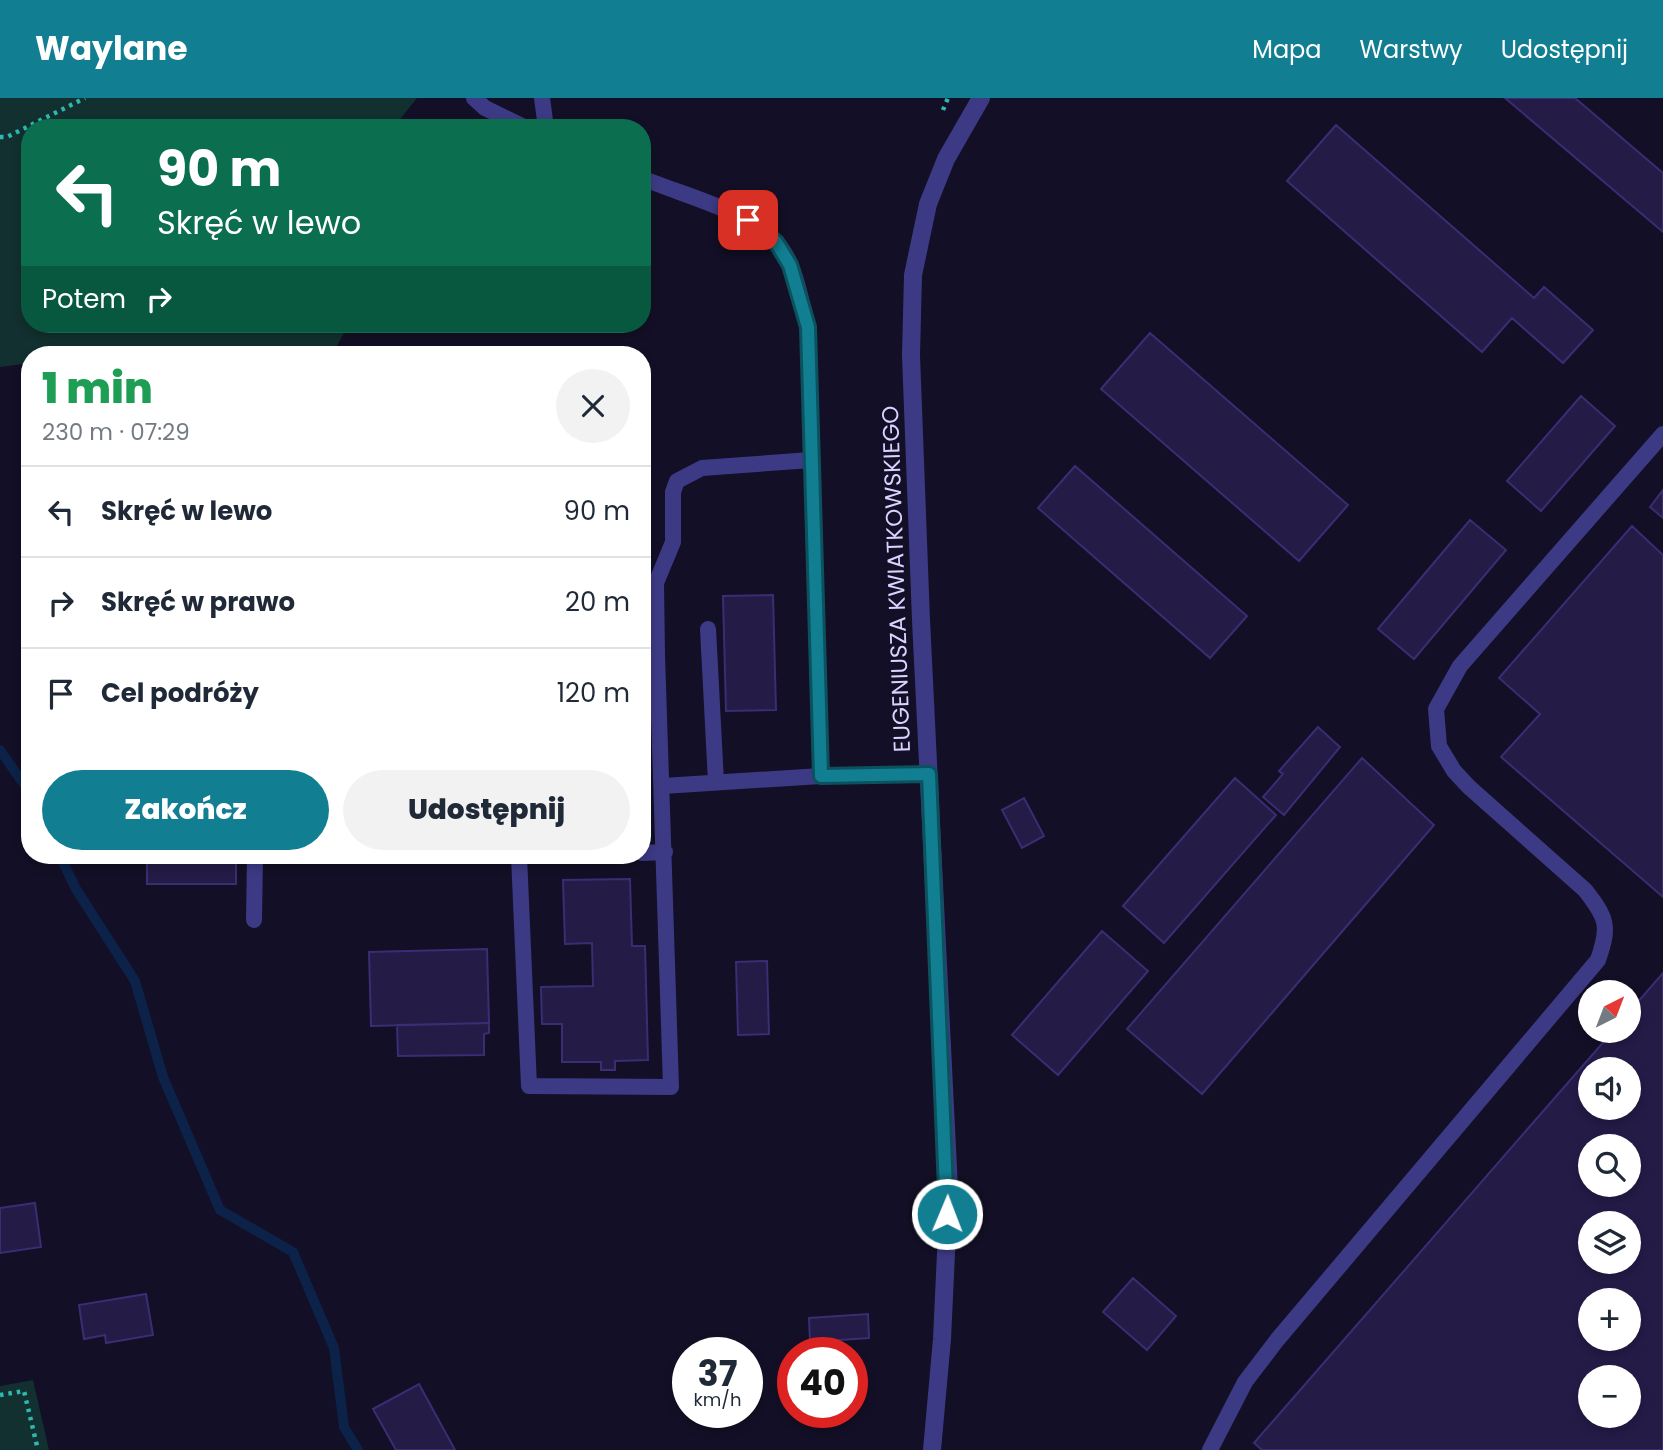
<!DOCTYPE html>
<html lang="pl">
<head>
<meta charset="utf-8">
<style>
	body { margin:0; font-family:Poppins,sans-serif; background:#f2f2f3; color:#1f2937; height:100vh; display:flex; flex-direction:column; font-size:26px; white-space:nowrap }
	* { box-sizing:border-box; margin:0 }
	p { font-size:23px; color:#747a83 }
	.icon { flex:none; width:38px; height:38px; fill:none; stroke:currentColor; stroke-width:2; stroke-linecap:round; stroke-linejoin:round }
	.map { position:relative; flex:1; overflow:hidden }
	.side { position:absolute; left:21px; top:248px; width:630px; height:518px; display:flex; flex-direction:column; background:#fff; border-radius:28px; box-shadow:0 4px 10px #0003 }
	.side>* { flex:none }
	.banner { position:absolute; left:21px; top:21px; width:630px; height:214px; border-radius:28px; box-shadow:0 4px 10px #0003; background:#0b6e4f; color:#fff; overflow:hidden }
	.needle { width:46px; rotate:42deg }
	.controls { position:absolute; left:1578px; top:882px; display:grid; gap:14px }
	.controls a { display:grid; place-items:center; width:63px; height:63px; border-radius:50%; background:#fff; box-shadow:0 4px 10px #0003; font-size:35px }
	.speed { position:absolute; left:672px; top:1239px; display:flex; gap:14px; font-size:35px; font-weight:700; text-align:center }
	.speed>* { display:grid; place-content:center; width:91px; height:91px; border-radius:50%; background:#fff; box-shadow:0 4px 10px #0003; line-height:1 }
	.speed small { font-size:18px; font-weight:400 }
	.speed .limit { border:10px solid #d22; background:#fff; color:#111 }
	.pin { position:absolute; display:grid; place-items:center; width:60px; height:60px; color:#fff; margin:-30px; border-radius:14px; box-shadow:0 4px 10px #0006 }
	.me { position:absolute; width:77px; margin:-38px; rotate:1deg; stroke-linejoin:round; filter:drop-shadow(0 0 5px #0008) }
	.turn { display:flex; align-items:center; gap:24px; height:147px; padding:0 21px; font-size:32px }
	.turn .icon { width:91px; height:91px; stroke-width:2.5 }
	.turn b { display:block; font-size:49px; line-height:60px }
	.then { display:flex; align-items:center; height:66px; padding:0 21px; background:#0003; gap:14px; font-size:26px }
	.round { display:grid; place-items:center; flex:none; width:74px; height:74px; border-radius:37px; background:#f2f2f3 }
	.summary { display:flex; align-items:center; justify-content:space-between; height:119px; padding:0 21px }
	h1 { font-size:42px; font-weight:800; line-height:52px; color:#1e9e55 }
	.cta { display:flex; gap:14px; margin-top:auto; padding:14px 21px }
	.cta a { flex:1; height:80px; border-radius:42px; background:#117e91; color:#fff; font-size:28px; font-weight:800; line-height:80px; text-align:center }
	.cta a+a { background:#f2f2f3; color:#1f2937 }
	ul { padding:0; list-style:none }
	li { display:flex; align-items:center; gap:21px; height:91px; padding:0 21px; border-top:2px solid #e0e1e3 }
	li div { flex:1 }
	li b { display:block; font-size:26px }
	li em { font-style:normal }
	header { display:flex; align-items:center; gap:42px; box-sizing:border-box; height:98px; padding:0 35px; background:#117e91; color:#fff }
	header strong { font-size:33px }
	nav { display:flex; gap:38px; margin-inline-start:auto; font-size:24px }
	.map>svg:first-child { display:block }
</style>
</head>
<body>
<header>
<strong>Waylane</strong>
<nav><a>Mapa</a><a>Warstwy</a><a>Udostępnij</a></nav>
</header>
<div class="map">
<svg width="1663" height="1352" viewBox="0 0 1663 1352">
	<rect width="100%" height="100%" fill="#130f26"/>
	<path fill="#12302f" d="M0,0H417L393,30H30V226H349L334,253L30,257V265L0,269Z
		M33,1282L49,1352H0V1288Z"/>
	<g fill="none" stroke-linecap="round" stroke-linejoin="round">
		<path stroke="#0c2248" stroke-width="10" d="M0,652L30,695
			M60,758L76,791L135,883L163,979L220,1112L293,1154L334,1250L344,1329L358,1352"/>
	</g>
	<path fill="#241b47" stroke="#3b2d73" stroke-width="2" fill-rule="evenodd" d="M1505,0H1575L1663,75V134Z
		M1336,27L1534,200L1544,189L1593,232L1563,265L1512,220L1482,254L1287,83Z
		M1150,235L1348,407L1299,463L1101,291Z
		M1581,298L1615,328L1541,413L1507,383Z
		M1075,368L1247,518L1210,560L1038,410Z
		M1663,392V420L1650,409Z
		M1470,422L1506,452L1414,561L1378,531Z
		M1632,428L1663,457V799L1501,659L1540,616L1499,580Z
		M773,497L776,612L726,613L723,498Z
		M1318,629L1340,649L1284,717L1263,699L1283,676L1279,673Z
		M1362,660L1434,727L1202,996L1127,931Z
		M1235,680L1276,717L1164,845L1123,808Z
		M1024,700L1044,738L1022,750L1002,712Z
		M147,758H236V786H147Z
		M630,781L632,848H645L648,962L615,963V972H601V964H562V926H542L541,889L593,888L592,845L565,846L563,782Z
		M1102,833L1148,873L1058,977L1012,937Z
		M487,851L489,925L371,928L369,854Z
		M767,863L769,936L738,937L736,864Z
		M1663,875V1352H1262L1254,1345L1613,933H1629V914ZM1591,971H1629V1010H1591ZM1591,1048H1629V1087H1591ZM1591,1125H1629V1164H1591ZM1591,1202H1629V1241H1591ZM1591,1279H1629V1318H1591Z
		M489,925V935L484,936V957L398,958L397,927Z
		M35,1105L41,1149L0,1155V1110Z
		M1133,1180L1176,1218L1147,1252L1103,1214Z
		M146,1196L153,1237L106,1245L105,1237L84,1241L79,1207Z
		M868,1216L869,1240L810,1244L809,1220Z
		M419,1286L455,1352H396L373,1311Z"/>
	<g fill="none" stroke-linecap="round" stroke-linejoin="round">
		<path stroke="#2fb8b0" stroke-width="4.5" stroke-dasharray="3.5 5" stroke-linecap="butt" d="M943,12L948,0
			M0,39H7L85,0
			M0,1297L24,1293L38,1352"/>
		<path stroke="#3d3a85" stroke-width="16" d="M474,0L485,10L526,30
			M542,0L546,30
			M642,80C682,97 745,112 775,143C796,163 800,202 808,229L821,678
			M708,531L716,684
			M657,557L656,485L673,444V394L677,383L702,370L811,362
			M663,688L821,678L929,676
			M642,755L665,754
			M519,758L529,988L671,989L657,557L642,558
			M519,758H540
			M254,822L255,758
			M1210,1352L1245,1284L1277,1242L1598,862C1610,828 1607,820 1585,792L1469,689L1454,673L1439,648L1436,611L1460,568L1663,336"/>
		<path stroke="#3d3a85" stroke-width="18" d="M932,1352L942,1241L949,1091L921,522L911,257L913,177L928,106L946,61L981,0"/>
	</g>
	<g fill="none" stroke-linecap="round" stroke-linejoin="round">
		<g stroke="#0b525e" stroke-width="18">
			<path id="route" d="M748,122L776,144L790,167L808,229L821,678L929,676L947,1116"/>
		</g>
		<use href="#route" stroke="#117e91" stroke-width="12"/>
	</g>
	<g text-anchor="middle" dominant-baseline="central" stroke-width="5" stroke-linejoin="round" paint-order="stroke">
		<g font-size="23" fill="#d9d4ff" stroke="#130f26">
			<text transform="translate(896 481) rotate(-92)">EUGENIUSZA KWIATKOWSKIEGO</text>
		</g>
	</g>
</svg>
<div class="controls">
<a><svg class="needle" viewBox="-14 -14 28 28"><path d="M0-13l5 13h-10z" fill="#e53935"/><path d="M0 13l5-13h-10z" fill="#747a83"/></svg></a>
<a><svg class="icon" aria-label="sound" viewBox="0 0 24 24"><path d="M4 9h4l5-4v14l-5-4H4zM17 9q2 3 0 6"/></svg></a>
<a><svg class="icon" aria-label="search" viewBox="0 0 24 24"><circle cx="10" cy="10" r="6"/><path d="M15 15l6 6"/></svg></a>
<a><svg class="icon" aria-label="layers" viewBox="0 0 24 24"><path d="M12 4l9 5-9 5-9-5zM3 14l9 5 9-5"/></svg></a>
<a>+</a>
<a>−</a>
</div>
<div class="speed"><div>37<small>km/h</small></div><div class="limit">40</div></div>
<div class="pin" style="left:748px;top:122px;background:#d93025"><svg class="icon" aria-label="arrive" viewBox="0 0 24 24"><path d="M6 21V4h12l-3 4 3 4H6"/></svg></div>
<svg class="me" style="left:947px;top:1116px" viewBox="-20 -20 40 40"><circle r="17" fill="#117e91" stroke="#fff" stroke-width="3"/><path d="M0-11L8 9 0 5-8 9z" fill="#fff"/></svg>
<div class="banner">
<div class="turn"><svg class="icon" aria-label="left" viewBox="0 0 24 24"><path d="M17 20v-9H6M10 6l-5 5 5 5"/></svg><div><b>90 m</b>Skręć w lewo</div></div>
<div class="then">Potem<svg class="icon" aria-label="right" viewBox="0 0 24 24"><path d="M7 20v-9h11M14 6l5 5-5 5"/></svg></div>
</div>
<section class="side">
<div class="summary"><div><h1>1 min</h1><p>230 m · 07:29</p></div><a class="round"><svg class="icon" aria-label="close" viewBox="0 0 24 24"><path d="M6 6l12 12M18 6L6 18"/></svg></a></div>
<ul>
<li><svg class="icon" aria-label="left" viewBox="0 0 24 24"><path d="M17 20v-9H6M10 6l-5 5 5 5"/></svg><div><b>Skręć w lewo</b></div><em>90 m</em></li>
<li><svg class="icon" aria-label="right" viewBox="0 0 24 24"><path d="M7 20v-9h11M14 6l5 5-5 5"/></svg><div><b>Skręć w prawo</b></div><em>20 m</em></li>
<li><svg class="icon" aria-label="arrive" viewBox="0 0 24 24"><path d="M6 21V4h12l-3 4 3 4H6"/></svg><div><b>Cel podróży</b></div><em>120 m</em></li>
</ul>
<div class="cta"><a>Zakończ</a><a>Udostępnij</a></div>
</section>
</div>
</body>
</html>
